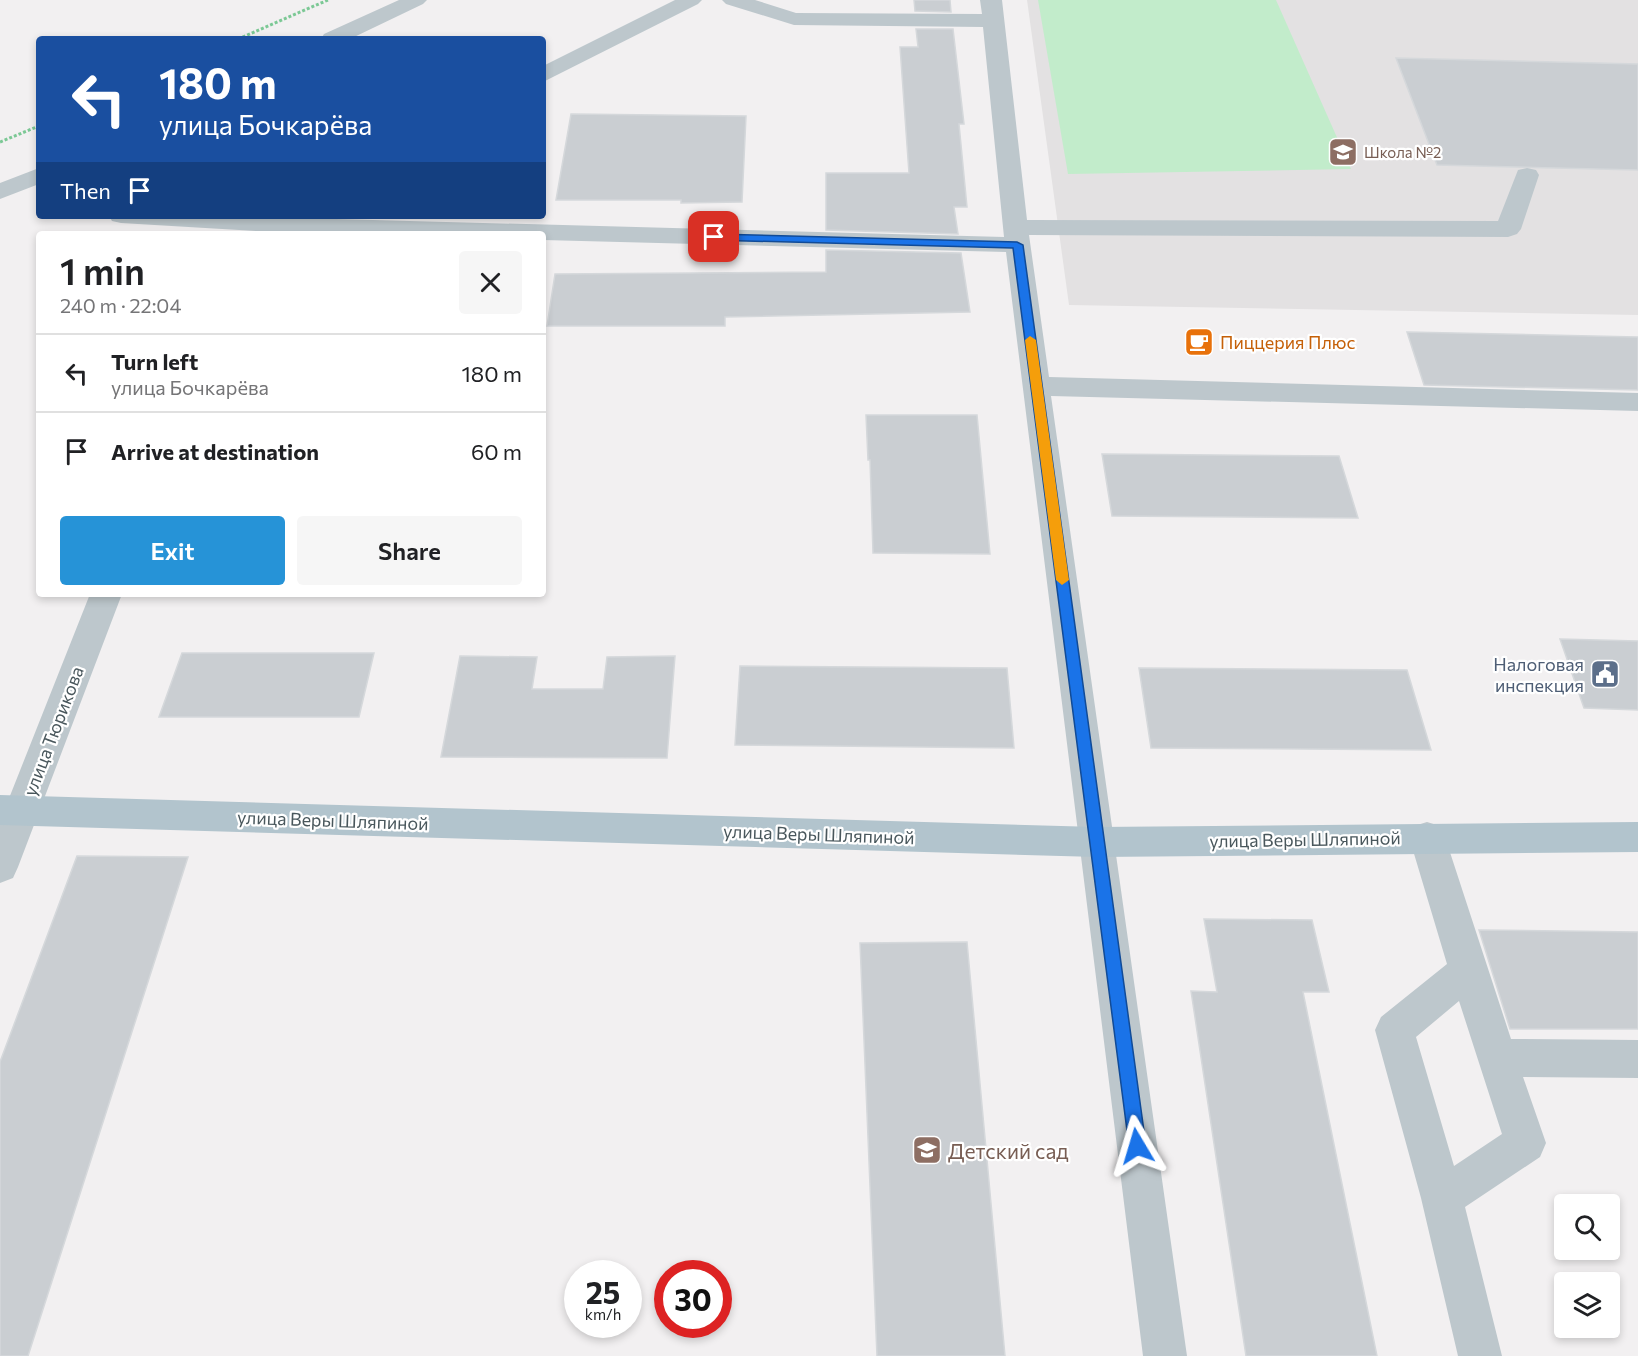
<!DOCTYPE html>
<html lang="en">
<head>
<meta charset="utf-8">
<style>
	body { margin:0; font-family:Commissioner,sans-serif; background:#f6f6f6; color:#202124; height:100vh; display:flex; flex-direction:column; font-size:22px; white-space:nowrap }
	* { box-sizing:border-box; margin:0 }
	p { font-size:20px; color:#757577 }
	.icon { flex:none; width:33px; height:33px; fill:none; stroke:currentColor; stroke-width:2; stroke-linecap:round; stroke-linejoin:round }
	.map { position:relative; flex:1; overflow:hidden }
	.panel { position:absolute; left:36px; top:231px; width:510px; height:366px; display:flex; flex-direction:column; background:#fff; border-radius:6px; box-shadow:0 3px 9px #0003 }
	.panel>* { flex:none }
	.guide { position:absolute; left:36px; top:36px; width:510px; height:183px; border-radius:6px; box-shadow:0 3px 9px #0003; background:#1a4fa0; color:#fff; overflow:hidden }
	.controls { position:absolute; left:1554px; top:1194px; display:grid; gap:12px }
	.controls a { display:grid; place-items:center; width:66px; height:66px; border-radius:6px; background:#fff; box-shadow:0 3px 9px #0003; font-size:30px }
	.speed { position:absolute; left:564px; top:1260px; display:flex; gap:12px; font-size:30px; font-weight:700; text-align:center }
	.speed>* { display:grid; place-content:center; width:78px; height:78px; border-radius:50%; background:#fff; box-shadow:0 3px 9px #0003; line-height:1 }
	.speed small { font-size:15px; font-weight:400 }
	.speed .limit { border:9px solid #d22; background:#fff; color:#111 }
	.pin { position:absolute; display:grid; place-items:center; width:51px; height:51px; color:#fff; margin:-26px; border-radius:12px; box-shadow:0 3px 9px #0006 }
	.me { position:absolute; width:66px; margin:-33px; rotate:353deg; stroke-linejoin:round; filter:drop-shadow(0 0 4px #0008) }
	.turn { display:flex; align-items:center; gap:21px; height:126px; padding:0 24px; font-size:27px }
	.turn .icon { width:78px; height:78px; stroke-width:2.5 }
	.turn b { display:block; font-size:42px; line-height:51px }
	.then { display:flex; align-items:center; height:57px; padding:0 24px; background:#0003; gap:12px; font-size:22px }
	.round { display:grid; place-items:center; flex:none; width:63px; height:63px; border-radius:6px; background:#f6f6f6 }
	.overview { display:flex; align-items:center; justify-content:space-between; height:102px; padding:0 24px }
	h1 { font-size:36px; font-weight:600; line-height:45px }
	.cta { display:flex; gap:12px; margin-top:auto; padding:12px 24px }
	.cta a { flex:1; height:69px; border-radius:6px; background:#2693d7; color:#fff; font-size:24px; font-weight:600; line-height:69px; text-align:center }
	.cta a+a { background:#f6f6f6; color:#202124 }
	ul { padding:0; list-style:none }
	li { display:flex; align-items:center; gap:18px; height:78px; padding:0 24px; border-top:2px solid #e0e0e0 }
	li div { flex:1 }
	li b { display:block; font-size:22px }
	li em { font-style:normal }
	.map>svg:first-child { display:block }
</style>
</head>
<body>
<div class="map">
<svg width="1638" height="1356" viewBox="0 0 1638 1356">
	<rect width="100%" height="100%" fill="#f2f0f1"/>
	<path fill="#e3e1e2" d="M1027,0H1638V315L1069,305Z"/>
	<path fill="#c2eccb" d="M1038,0H1276L1351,169L1068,174Z"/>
	<path fill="#caced2" stroke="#d5d8db" stroke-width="1.5" d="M914,0H950L951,12L915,11Z
		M916,29H953L964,124H959L967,207H954L958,234L826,230V173H909L900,47H918Z
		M1396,58L1638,64V170L1437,165Z
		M571,114L746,116L742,202L681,203V200H556Z
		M826,250L961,253L970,312L725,317V326H547L555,274L826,272Z
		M1407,332L1638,337V390L1424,385Z
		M866,415H977L990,554L873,553L870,460H868Z
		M1102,454L1339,456L1358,518L1112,516Z
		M1560,639L1638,641V710L1584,708Z
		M182,653H374L359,717H159Z
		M460,656L537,657L532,689H603L607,657L675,656L667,758L441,757Z
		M740,666L1007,668L1014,748L735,745Z
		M1139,668L1407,670L1431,750L1151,748Z
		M77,856L188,857L28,1356H0V1062Z
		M1204,919L1312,920L1329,992H1303L1377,1356H1246L1191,991L1217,992Z
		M1479,930L1638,932V1029H1510Z
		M967,942L1005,1356H877L860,943Z"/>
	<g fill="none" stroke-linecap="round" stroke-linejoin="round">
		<path stroke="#7cc895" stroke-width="3" stroke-dasharray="3 2" stroke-linecap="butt" d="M238,39L328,0
			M0,142L39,126"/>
		<path fill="#bdc7cc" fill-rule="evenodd" d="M399,0H427L423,4L350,39H321L324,34Z
			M675,0H702L698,4L543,82V66Z
			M722,0H755L796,13L982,14L980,0H1002L1027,220L1498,221L1518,170L1527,168L1536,170L1539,175L1521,229L1517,234L1508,237L1029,235L1049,377L1638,393V411L1051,396L1187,1356H1143L1006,252L543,240V234H305L121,223L112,221L109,216H227L1004,237L983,27L794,25L726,4Z
			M39,168V184L0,199V183Z
			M90,594H122L18,867L13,878L0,883V821Z
			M1427,822L1440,826L1445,837L1511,1039L1638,1040V1078L1523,1077L1546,1143L1540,1157L1465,1207L1502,1356H1458L1421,1198L1375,1030L1381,1017L1447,964L1409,837L1414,826ZM1459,1001L1502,1134L1454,1166L1416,1037Z"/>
		<path fill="#b2c4cd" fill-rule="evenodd" d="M0,795L1097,827L1638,822V852L1097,857L0,825Z"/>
	</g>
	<path fill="#1a73e8" stroke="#114b97" stroke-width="1.5" d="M714,234L1017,242L1023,245L1146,1146L1143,1151L1137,1154L1131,1151L1129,1146L1013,248L711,240V235Z"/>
	<path fill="#f59e0b" d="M1030,336L1036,340L1069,580L1062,585L1056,580L1025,340Z"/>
	<defs>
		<g id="school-square" transform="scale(1.5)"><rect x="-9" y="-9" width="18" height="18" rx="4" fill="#8d6e63" stroke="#fff"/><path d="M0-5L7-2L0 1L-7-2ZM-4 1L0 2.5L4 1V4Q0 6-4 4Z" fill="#fff"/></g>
		<g id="cafe-square" transform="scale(1.5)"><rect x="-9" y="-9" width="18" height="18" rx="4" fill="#e8710a" stroke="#fff"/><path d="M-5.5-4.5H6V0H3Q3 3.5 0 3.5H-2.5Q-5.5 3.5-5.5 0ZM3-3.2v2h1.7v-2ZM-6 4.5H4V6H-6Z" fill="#fff"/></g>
		<g id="civic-square" transform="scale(1.5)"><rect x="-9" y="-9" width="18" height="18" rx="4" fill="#5c6f8a" stroke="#fff"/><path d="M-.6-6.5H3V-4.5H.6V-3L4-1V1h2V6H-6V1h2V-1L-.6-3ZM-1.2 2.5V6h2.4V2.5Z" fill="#fff"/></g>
	</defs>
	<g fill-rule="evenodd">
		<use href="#school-square" x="1343" y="152"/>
		<use href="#cafe-square" x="1199" y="342"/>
		<use href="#civic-square" x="1605" y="674"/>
		<use href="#school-square" x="927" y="1150"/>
	</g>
	<g text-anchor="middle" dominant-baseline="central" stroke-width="4.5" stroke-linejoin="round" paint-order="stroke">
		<g font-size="15" fill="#785e54" stroke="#fff" text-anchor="start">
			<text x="1364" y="152">Школа №2</text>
		</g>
		<g font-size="18" fill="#c56008" stroke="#fff" text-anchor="start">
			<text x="1220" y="342">Пиццерия Плюс</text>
		</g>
		<g font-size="18" fill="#4e5e75" stroke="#fff" text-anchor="end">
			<text x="1584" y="664">Налоговая<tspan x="1584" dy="21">инспекция</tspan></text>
		</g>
		<g font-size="18" fill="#49575c" stroke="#fff">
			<text transform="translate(53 731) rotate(-69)">улица Тюрикова</text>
			<text transform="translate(333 820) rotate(2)">улица Веры Шляпиной</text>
			<text transform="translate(819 834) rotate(2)">улица Веры Шляпиной</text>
			<text transform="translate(1305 839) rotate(-1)">улица Веры Шляпиной</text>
		</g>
		<g font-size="21" fill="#785e54" stroke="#fff" text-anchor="start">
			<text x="948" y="1150">Детский сад</text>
		</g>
	</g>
</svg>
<div class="controls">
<a><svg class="icon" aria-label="search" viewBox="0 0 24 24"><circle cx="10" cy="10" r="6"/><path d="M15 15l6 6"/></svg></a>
<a><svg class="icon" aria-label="layers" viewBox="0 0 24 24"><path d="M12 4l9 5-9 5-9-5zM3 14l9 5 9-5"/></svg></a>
</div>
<div class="speed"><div>25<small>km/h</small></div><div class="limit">30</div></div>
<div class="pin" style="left:714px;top:237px;background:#d93025"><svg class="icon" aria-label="arrive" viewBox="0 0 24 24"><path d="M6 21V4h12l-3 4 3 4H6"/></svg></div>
<svg class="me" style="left:1137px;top:1146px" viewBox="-20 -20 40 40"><path d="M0-17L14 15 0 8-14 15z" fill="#1a73e8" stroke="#fff" stroke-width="4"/></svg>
<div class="guide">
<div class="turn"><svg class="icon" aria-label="left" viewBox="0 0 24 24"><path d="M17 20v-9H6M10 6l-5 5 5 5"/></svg><div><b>180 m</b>улица Бочкарёва</div></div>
<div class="then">Then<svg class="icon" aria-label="arrive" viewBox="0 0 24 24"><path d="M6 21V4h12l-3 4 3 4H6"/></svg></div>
</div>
<section class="panel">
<div class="overview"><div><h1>1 min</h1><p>240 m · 22:04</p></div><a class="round"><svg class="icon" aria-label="close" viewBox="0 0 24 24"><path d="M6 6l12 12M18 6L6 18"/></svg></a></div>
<ul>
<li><svg class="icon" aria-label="left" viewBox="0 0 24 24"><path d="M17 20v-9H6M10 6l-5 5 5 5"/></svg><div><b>Turn left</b><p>улица Бочкарёва</p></div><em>180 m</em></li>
<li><svg class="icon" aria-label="arrive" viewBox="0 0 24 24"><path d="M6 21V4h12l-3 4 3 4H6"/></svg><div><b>Arrive at destination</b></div><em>60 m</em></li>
</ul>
<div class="cta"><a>Exit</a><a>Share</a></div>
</section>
</div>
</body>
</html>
